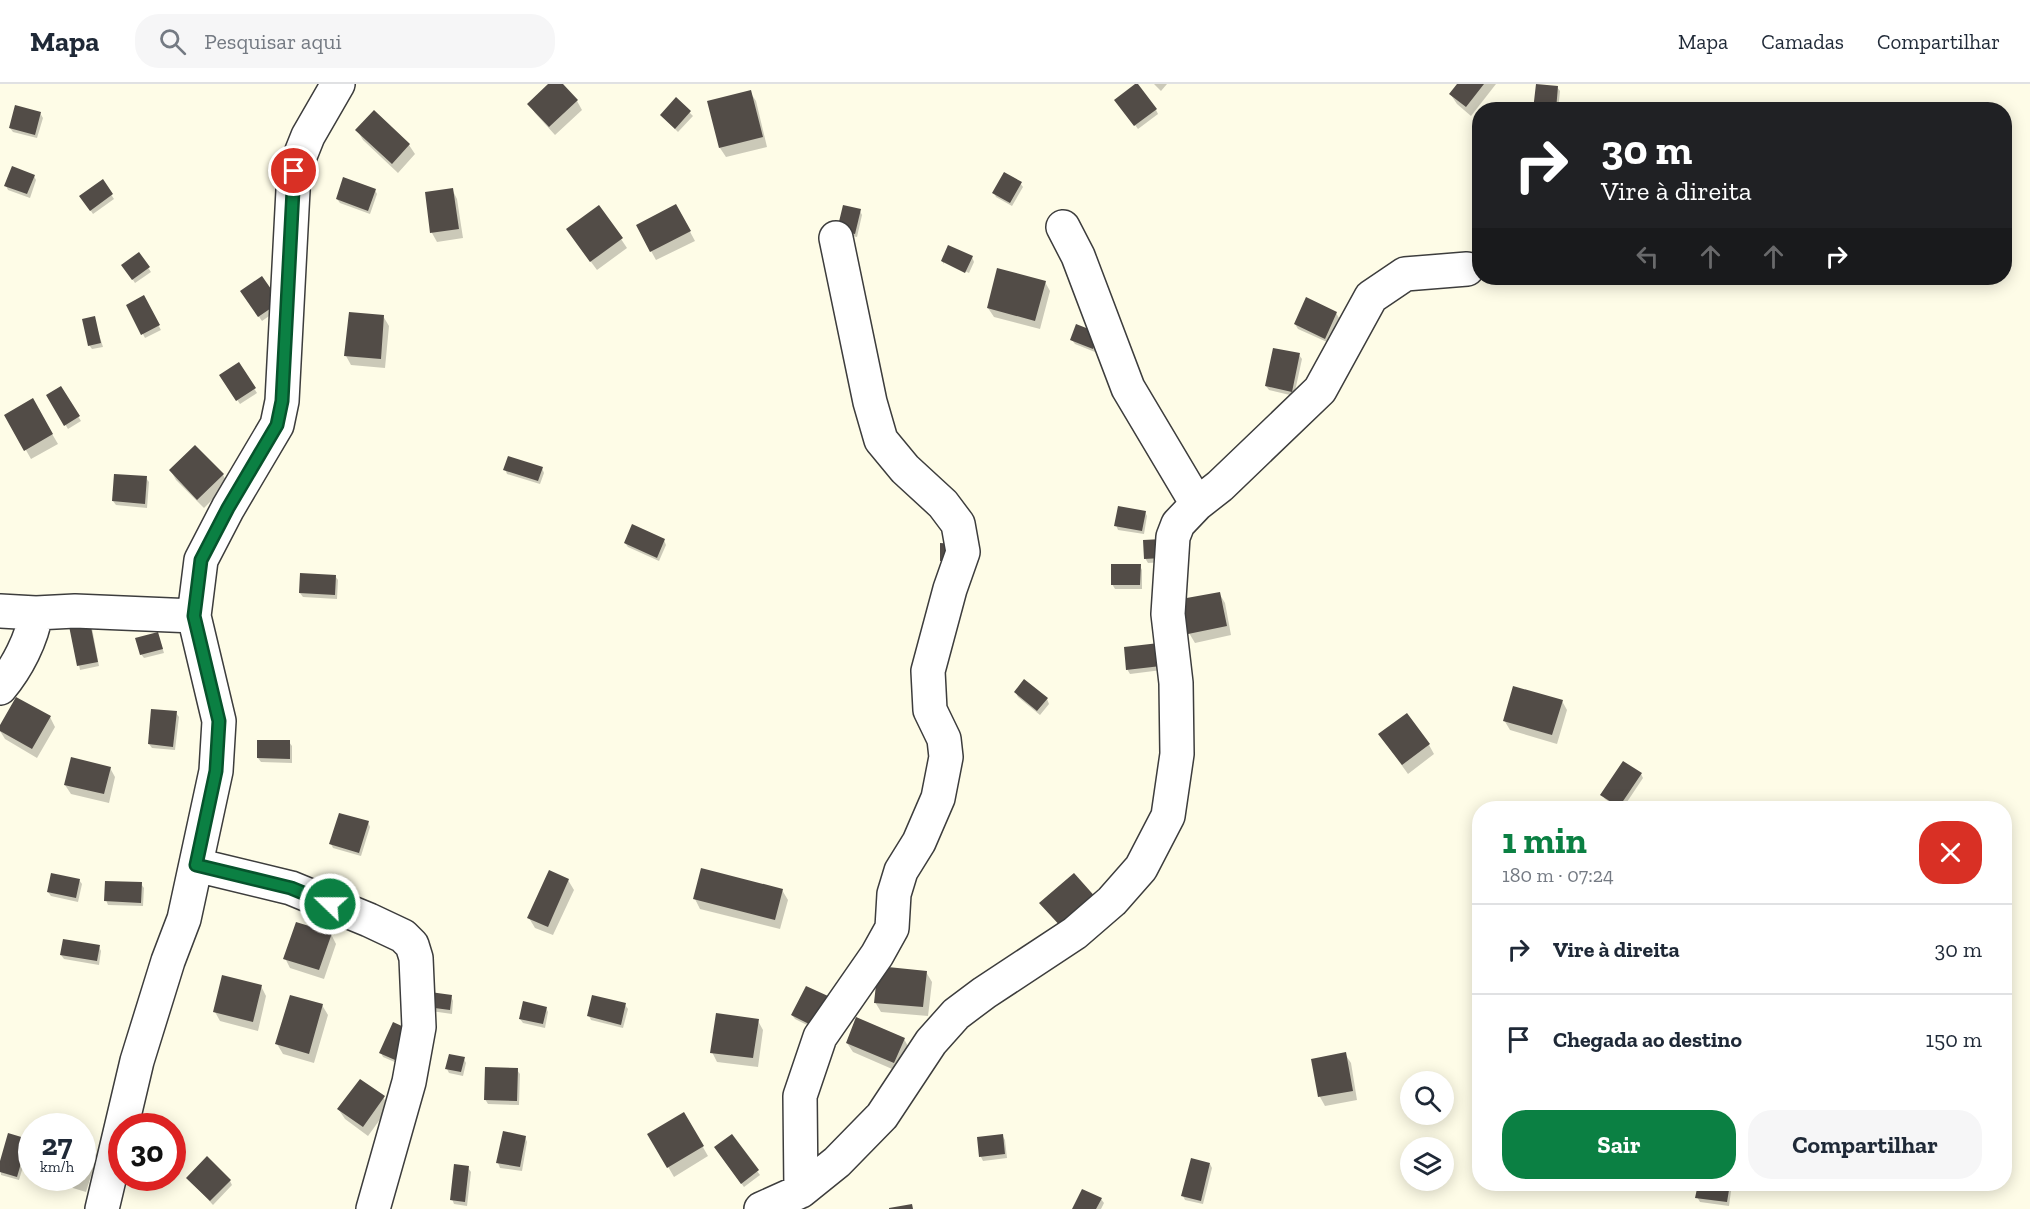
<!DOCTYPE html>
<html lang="pt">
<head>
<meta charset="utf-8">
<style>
	body { margin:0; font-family:"Zilla Slab",serif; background:#f6f6f7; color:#1f2937; height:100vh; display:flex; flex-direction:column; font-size:22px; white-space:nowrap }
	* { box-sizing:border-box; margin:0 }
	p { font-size:20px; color:#747a83 }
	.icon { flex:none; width:33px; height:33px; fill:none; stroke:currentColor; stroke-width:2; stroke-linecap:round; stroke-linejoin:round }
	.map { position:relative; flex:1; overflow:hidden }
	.sheet { position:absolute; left:1472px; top:717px; width:540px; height:390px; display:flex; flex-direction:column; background:#fff; border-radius:24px; box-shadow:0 3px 15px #0003 }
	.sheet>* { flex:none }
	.banner { position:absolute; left:1472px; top:18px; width:540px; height:183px; border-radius:24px; box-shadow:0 3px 15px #0003; background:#202124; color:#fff; overflow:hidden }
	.controls { position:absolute; left:1400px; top:987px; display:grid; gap:12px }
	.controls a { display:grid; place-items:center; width:54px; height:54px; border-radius:50%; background:#fff; box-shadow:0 3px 15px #0003; font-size:30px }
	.speed { position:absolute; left:18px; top:1029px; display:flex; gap:12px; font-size:30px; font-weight:700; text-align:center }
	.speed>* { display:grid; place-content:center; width:78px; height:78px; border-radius:50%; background:#fff; box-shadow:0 3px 15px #0003; line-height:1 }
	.speed small { font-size:15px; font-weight:400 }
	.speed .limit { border:9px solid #d22; background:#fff; color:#111 }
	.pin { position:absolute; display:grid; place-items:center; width:51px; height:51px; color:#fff; margin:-26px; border:3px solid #fff; border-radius:50%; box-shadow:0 2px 6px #0007 }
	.me { position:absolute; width:66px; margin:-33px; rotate:292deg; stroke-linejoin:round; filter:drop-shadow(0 0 4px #0008) }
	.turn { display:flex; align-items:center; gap:21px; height:126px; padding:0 30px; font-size:27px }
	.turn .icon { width:78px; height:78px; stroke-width:2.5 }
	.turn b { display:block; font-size:42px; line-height:51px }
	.lanes { display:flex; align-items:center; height:57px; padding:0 30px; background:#0003; justify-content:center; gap:30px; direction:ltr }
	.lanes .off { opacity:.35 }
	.round { display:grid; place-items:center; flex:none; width:63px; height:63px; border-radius:24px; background:#f6f6f7 }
	.head { display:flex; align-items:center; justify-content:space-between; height:102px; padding:0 30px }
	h1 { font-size:36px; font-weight:700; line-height:45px; color:#0b8043 }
	.cta { display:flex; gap:12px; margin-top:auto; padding:12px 30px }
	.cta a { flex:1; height:69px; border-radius:24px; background:#0b8043; color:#fff; font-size:24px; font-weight:700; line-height:69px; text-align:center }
	.cta a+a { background:#f6f6f7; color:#1f2937 }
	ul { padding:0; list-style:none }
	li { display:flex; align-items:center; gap:18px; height:90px; padding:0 30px; border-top:2px solid #e0e1e3 }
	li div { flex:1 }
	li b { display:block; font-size:22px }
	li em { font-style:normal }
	header { display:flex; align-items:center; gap:36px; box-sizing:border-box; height:84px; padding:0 30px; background:#fff; border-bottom:2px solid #e0e1e3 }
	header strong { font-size:28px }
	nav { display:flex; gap:33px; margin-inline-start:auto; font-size:21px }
	.search { width:420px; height:54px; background:#f6f6f7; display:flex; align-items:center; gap:15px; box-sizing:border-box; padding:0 21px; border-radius:24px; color:#747a83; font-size:22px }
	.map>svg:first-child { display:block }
</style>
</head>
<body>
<header>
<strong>Mapa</strong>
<div class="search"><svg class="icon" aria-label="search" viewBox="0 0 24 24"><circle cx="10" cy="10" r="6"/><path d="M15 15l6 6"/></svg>Pesquisar aqui</div>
<nav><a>Mapa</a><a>Camadas</a><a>Compartilhar</a></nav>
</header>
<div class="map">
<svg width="2030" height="1125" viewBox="0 0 2030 1125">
	<rect width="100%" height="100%" fill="#fefce7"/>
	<path fill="#0003" d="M550,0H561L577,17L582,26L555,51L535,29L529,20Z
		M1154,0H1167L1161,7Z
		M1459,0H1496L1471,32L1457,20L1451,11Z
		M1557,3L1560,7L1558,26H1535Z
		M750,8L756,17L767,63L726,73L720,64Z
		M676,15L693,32L678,48L662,32Z
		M1119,20L1156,26L1158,30L1138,45Z
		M374,28L409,61L415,70L398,89L363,56L357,46Z
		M40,29L43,34L37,54L13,48L10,44Z
		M34,92L36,96L30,114L8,106L6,102Z
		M102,97L114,115L93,130L81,112Z
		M1020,99L1023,103L1012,122L996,113L994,109Z
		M452,105L457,115L463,154L437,158L432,149L426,109Z
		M375,106L377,110L370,130L340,119L337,115Z
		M860,127L862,131L857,153L841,150Z
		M681,131L695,157L656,176L651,167Z
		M574,155H621L627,164L597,186Z
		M139,170L151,188L135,199L123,181Z
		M972,173L974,178L969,189L944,177V180L942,177Z
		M1045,198L1050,207L1040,245L994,233L988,224Z
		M242,208L282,223L262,237Z
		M143,213L161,246L145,254L128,222Z
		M1336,229L1339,234L1327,258L1298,245L1295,240Z
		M383,232L389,242L385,284L351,281L346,272Z
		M94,234L103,263L92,265L89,261Z
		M1100,254L1095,268L1075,260L1072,256Z
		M1299,271L1302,275L1294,312L1269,306L1266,302Z
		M239,281L257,309L240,320L221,292Z
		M61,304L81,337L68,345L48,312Z
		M32,316L58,360L31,375L6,331Z
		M542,384L544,389L540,400L507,390L505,385Z
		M171,387L223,391L228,400L204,424L176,396Z
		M146,394L149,398L147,424L116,421L113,417Z
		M1145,428L1147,432L1144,450L1118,446L1116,441Z
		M664,456L666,461L659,477L628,463L625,459Z
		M1145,457L1164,478L1148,479L1145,474Z
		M1140,482L1142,486V505H1115L1112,500Z
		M335,492L338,496L337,515L303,513L300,509Z
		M1219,509L1225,519L1231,551L1195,559L1189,549Z
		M71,543L92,544L99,582L80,586Z
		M158,550L164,569L144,574L141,570Z
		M1158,561L1162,586L1130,590L1127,585Z
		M1016,609L1047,615L1049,620L1040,631L1018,613Z
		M1562,617L1567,626L1557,660L1510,646L1504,636Z
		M176,629L179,633L175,666L152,664L149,660Z
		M50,633L55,643L37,674L5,655L0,647V644Z
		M1380,651L1429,661L1434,670L1408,690Z
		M289,658L292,662V679L261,678L258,674Z
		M110,684L115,693L109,719L71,710L65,701Z
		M1641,690L1643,694L1623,724H1619L1605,715L1602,711Z
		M368,738L370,743L361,772L333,764L331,760Z
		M79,796L82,800L78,818L51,812L48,808Z
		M568,796L574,806L553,851L535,844L529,834Z
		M141,800L144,804L143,822L108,821L106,816Z
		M782,806L788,816L780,845L700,825L695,815Z
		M331,850L336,860L324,895L290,884L285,874Z
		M2004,856L2012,870L2004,875Z
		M99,863L101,867L99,881L64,875L61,871Z
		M926,888L932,898L928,932L881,928L875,918Z
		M261,902L266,912L258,947L220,937L215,928Z
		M451,912L453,917L452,930L431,927L429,923Z
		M826,913L829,917L815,945L795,935L792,931Z
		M322,921L328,931L314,979L283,970L277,960Z
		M625,921L628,925L623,944L591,936L589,932Z
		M546,924L548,928L545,944L523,939L520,935Z
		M758,937L763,946L758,983L717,978L712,968Z
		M394,940L404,982L383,973L381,969Z
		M904,955L909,964L899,988L853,968L847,959Z
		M1345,970L1351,979L1357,1016L1325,1022L1320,1013L1313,976Z
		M464,975L466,979L463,992L449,989L447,985Z
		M517,986L520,990L519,1021L488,1020L485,1015Z
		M383,1013L389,1023L368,1052L345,1035L339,1026Z
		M684,1030L708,1072L674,1093L649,1050Z
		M1002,1051L1005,1056L1007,1074L983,1077L981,1073L979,1054Z
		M731,1052L760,1091L744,1103L718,1068Z
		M525,1053L527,1058L522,1087L500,1084L498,1079Z
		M27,1056L30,1060L19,1096L1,1091L0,1082Z
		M82,1060L91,1063L97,1072L86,1108L53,1098L50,1094H82Z
		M1210,1080L1212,1084L1203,1120L1185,1116L1183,1112Z
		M468,1084L471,1088L467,1122L454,1120L452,1115Z
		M188,1094L230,1097L232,1101L213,1121Z
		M1699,1100H1732L1729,1122L1700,1118L1697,1113Z
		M1101,1115L1104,1119L1101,1125H1073Z"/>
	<path fill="#524c47" d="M548,0H563L578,16L549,43L527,20Z
		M1135,0H1138L1157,25L1134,42L1114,16Z
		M1457,0H1484L1466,23L1449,10Z
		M1536,0L1558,2L1556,26H1533Z
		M751,6L763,53L719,64L707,17Z
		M676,13L691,27L675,45L660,31Z
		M15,21L41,28L35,51L9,44Z
		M374,26L410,60L392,80L355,46Z
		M12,82L35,91L27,110L4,102Z
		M1004,88L1022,98L1010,119L992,109Z
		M343,93L376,105L368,127L336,115Z
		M103,95L113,110L90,127L79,112Z
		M453,104L459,145L430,149L425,108Z
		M676,120L691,147L650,168L636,141Z
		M599,121L623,154L590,178L566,145Z
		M843,121L861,125L855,150L837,146Z
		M948,161L973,172L965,189L941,177Z
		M139,168L150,183L132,196L121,181Z
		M997,184L1046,197L1035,237L987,224Z
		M262,192L280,218L258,233L240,207Z
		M144,211L160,241L141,251L126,221Z
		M1306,213L1337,228L1325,255L1294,240Z
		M349,228L384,231L381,275L344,272Z
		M95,232L101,259L88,262L82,235Z
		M1076,240L1099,249L1093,265L1070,256Z
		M1273,264L1300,269L1292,308L1265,302Z
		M239,278L256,304L236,317L219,291Z
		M61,302L80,332L64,342L46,311Z
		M33,314L53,350L24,367L4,331Z
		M195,361L224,390L197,416L169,386Z
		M508,372L543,383L538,397L503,386Z
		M114,390L147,392L145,420L112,417Z
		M1118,422L1146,427L1142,447L1114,442Z
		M632,440L665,455L657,474L624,459Z
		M1162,455V474L1144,475L1143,456Z
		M940,459L955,460L954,477H940Z
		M1111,480H1141L1140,501H1111Z
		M300,489L336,491L335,511L299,509Z
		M1220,508L1227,542L1188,550L1181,515Z
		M90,538L98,578L77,582L69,542Z
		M158,548L163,565L140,571L135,554Z
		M1159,559L1161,582L1126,586L1124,563Z
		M1024,595L1048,614L1037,627L1014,608Z
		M1513,602L1563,616L1552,651L1503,637Z
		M16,613L51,632L32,665L0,647V641Z
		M151,625L177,627L173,663L148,660Z
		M1407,629L1430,660L1402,681L1378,650Z
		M257,656H290V675L257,674Z
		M71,673L111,683L104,710L64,701Z
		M1623,677L1642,689L1619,723L1600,711Z
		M339,729L369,737L359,769L329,760Z
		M701,784L783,805L775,836L693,815Z
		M549,786L569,795L548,843L527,834Z
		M51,789L80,795L76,814L47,808Z
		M1074,789L1098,816L1064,846L1039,819Z
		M105,797L142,798L141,819L104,817Z
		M296,838L332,849L319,886L283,875Z
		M63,855L100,861L97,877L60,871Z
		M878,882L927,887L923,923L874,919Z
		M222,891L262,901L253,938L213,928Z
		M806,902L828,912L813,942L791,931Z
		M430,908L452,911L450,926L427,923Z
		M290,911L323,920L309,970L275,960Z
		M592,911L626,919L621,941L587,932Z
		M523,917L547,923L543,940L519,935Z
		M716,929L759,935L753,974L710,969Z
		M856,933L905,954L894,979L846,959Z
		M393,938L415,948L402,979L379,969Z
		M1346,968L1353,1007L1318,1013L1311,975Z
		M449,970L465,973L461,988L445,985Z
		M485,983L518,984L517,1017L484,1016Z
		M360,995L385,1012L363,1043L337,1025Z
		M684,1028L704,1062L667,1084L647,1050Z
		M503,1047L526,1052L520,1083L496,1079Z
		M8,1049L28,1055L17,1093L0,1088V1077Z
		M732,1050L759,1086L741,1100L714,1063Z
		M1003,1050L1005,1070L979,1073L977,1053Z
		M82,1059L92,1062L83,1092H82Z
		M207,1072L231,1096L210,1117L186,1094Z
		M1191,1074L1210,1079L1201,1117L1181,1112Z
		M454,1080L469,1082L465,1118L450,1116Z
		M1698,1100H1730L1727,1118L1695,1114Z
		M1082,1105L1102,1114L1096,1125H1072Z
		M912,1120L913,1125H889V1124Z"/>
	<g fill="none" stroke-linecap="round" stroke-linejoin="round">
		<g stroke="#3d3d3d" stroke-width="36">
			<path id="street" d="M1063,143L1078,172L1128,304L1197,420
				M0,527L36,529
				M0,604C17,584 32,555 36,529L75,527L194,532
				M196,781L291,804L369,836L403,852L412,861L416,874L419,943L409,998L373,1125
				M801,1107L800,1012L820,953L877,871L892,844L894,810L901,787L919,758L938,714L946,673L944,655L930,626L928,587L950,505L963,468L958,440L943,420L905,385L881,356L870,318L836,154
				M102,1125L137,977L168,877L184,835L216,687L219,637L194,532L201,476L228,424L277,341L282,317L294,87L308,52L338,0
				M761,1125L801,1107L837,1078L882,1032L931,958L956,930L984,909L1075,849L1112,817L1141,784L1168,732L1177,670L1176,599L1168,530L1173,453L1178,440L1197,420L1220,402L1320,306L1371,213L1405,190L1467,185"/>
		</g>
		<use href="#street" stroke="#fff" stroke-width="33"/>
	</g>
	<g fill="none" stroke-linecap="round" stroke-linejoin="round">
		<g stroke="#07532c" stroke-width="15">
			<path id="route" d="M294,87L282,317L277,341L228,424L201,476L194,532L219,637L216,687L196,781L291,804L330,820"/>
		</g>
		<use href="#route" stroke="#0b8043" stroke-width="10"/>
	</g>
</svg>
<div class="controls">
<a><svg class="icon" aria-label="search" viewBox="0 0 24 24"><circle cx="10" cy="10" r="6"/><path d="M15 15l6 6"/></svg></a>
<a><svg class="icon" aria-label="layers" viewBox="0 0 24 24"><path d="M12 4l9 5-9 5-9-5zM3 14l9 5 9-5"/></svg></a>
</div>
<div class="speed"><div>27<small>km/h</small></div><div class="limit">30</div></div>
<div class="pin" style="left:294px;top:87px;background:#d93025"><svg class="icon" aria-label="arrive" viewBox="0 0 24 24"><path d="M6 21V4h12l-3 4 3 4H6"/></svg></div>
<svg class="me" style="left:330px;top:820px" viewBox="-20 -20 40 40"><circle r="17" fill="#0b8043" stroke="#fff" stroke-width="3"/><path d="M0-11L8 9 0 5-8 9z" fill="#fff"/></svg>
<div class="banner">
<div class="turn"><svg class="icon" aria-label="right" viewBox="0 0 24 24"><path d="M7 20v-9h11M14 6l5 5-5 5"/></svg><div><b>30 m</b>Vire à direita</div></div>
<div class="lanes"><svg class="icon off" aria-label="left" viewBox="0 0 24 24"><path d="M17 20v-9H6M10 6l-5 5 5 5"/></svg><svg class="icon off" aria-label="ahead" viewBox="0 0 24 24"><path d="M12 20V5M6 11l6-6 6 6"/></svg><svg class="icon off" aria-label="ahead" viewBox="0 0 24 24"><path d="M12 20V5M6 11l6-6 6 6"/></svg><svg class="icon" aria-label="right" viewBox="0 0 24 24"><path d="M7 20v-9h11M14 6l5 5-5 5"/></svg></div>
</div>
<section class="sheet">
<div class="head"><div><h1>1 min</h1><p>180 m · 07:24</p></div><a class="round" style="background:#d93025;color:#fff"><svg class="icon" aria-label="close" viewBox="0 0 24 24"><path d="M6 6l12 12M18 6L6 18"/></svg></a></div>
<ul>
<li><svg class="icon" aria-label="right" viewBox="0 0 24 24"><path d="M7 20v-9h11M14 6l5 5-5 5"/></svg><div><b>Vire à direita</b></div><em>30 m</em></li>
<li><svg class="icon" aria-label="arrive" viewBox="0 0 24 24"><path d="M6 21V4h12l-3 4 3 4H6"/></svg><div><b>Chegada ao destino</b></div><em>150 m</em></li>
</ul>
<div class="cta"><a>Sair</a><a>Compartilhar</a></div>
</section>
</div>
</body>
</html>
